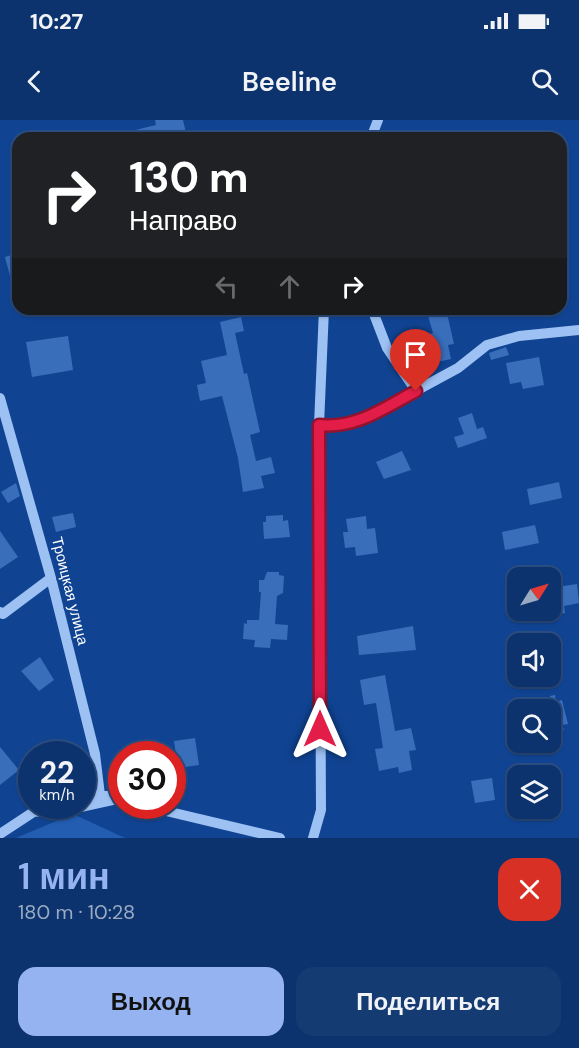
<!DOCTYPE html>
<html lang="ru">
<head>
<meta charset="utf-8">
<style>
	body { margin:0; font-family:"DM Sans",sans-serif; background:#153b73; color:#f1f3f6; height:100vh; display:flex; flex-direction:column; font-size:22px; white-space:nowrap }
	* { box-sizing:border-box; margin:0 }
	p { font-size:20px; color:#9aaac2 }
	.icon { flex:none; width:33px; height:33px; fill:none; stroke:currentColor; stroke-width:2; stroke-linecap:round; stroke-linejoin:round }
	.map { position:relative; height:718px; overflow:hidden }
	.drawer { display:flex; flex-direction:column; background:#0c336e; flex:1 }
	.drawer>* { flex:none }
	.banner { position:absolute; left:12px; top:12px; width:555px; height:183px; border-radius:18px; box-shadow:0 2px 4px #0004,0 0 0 2px #2c4e81; background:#202124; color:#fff; overflow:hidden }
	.needle { width:39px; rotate:53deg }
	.fabs { position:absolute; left:507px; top:447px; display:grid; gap:12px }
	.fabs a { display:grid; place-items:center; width:54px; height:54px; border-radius:12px; background:#0c336e; box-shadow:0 2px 4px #0004,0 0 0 2px #2c4e81; font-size:30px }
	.speed { position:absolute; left:18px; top:621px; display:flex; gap:12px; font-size:30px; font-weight:700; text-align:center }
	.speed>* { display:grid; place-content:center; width:78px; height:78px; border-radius:50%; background:#0c336e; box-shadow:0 2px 4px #0004,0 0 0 2px #2c4e81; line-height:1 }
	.speed small { font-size:15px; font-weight:400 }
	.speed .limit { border:9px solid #d22; background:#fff; color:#111 }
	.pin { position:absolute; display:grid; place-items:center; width:51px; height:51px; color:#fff; margin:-62px -26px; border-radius:50% 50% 50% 0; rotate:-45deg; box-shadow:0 0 6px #0007 }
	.pin .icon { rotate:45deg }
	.me { position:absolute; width:66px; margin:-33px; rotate:0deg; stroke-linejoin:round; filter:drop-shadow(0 0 4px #0008) }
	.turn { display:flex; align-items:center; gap:21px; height:126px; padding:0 18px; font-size:27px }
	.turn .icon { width:78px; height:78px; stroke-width:2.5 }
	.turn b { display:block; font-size:42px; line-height:51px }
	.lanes { display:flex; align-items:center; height:57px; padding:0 18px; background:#0003; justify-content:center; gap:30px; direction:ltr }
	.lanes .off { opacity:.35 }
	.round { display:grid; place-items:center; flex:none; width:63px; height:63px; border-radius:18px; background:#153b73 }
	.overview { display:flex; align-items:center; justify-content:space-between; height:102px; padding:0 18px }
	h1 { font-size:36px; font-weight:600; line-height:45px; color:#95b2f1 }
	.button { display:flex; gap:12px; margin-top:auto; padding:12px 18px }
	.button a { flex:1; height:69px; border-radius:18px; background:#95b2f1; color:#111; font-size:24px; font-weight:600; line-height:69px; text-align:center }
	.button a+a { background:#153b73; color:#f1f3f6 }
	.status { display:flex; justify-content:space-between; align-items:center; height:42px; padding:0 30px; background:#0c336e; direction:ltr }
	.status svg { height:16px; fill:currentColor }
	header { display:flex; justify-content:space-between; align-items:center; height:78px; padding:0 18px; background:#0c336e; font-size:27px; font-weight:600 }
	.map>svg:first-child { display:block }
</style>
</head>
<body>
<div class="status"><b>10:27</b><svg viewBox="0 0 49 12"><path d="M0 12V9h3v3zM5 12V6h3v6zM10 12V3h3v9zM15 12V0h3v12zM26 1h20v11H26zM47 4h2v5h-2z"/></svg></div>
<header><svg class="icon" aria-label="back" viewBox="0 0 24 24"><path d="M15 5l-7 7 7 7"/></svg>Beeline<svg class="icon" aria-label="search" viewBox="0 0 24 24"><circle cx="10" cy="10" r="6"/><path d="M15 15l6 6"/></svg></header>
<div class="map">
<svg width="579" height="718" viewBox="0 0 579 718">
	<rect width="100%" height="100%" fill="#104493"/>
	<path fill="#225db2" d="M73,694L125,718H16Z"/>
	<path fill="#396ebb" d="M155,0H183L186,13L166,18H123V13L156,5Z
		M18,133V170L14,171L5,137Z
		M426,189H446L454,224L448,225L451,239L428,244L421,216L433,213Z
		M241,197L244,211L235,213L244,254L247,253L260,312L250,315L256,341L271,337L275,353L261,356L264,368L243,372L238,338L222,276L200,281L197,265L206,263L201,241L227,235L220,202Z
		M68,216L73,250L32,257L26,222Z
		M506,227L509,235L491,240L489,233Z
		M539,237L544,265L523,269L521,262L510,264L506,243Z
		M472,293L477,309L483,307L487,318L458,328L454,317L464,314L458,298Z
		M402,331L411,350L384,359L376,342Z
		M559,362L562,378L530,385L527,369Z
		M16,363L20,376L8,383L1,372Z
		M73,393L76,407L56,412L52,397Z
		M283,395V401L288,400L290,417L264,419L263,402H266V396Z
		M366,396L367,409L375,408L378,433L356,436L355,427L345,428L343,412H348L346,399Z
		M535,405L539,423L505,430L502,412Z
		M0,411L18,437L0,449Z
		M267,452H279V455L284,456L283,473L277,476L275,504L288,505L287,520L271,519L270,528L254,527L255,520L243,519L244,503L247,504V500H259L261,472H259V460H264Z
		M577,464L579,483L564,486L565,493L550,495V468Z
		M413,506L416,530L359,535L357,516Z
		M40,537L54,560L39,571L21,551Z
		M385,555L395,611L411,608L416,630L409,631L412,650L399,653L398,647L379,651L375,629L383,628L376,583L364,585L360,560Z
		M555,575L556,582L562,580L568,604L562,605L564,610L550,613V576Z
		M195,618L199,645L178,648L174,621Z
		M0,627L19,650L0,665Z
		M492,658L495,680L475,683L471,661Z"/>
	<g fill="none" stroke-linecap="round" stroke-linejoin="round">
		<path stroke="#9dc1f3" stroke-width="10" d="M371,18L378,0
			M372,189L387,228L416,271
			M0,278L51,458L95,634L100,675
			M319,305L334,307L362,300L458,248L487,225L519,216L579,210
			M0,492L3,494L51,458
			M82,672L107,676
			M145,686L280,718
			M33,692L76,688L117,679
			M0,714L38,689
			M313,718L321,690L319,305L324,189"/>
	</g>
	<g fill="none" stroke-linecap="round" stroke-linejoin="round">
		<g stroke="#92132f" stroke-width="15">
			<path id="route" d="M320,609L319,305C356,309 384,288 416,271"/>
		</g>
		<use href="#route" stroke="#e11d48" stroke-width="10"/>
	</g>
	<g text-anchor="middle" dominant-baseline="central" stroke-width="4.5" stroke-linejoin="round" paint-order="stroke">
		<g font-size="15" fill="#fff" stroke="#104493">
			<text transform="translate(70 471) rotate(76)">Троицкая улица</text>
		</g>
	</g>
</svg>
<div class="fabs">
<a><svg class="needle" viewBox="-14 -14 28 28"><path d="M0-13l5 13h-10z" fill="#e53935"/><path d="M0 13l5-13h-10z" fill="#9aaac2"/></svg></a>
<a><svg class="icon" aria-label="sound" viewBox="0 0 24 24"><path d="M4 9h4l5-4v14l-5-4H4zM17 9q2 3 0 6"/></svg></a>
<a><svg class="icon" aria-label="search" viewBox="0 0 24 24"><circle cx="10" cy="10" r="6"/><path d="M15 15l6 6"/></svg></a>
<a><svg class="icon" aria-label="layers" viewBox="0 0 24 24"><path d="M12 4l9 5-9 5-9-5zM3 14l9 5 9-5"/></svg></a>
</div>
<div class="speed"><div>22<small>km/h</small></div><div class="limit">30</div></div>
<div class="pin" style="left:416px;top:271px;background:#d93025"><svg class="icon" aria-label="arrive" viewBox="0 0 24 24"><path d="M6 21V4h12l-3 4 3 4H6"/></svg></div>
<svg class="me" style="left:320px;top:609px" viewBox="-20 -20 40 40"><path d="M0-17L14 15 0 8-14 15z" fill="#e11d48" stroke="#fff" stroke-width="4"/></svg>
<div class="banner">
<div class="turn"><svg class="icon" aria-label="right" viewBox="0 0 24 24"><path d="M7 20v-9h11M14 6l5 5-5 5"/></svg><div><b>130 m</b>Направо</div></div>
<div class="lanes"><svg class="icon off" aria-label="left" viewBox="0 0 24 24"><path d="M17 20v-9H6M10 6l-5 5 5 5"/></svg><svg class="icon off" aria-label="ahead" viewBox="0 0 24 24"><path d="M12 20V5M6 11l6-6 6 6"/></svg><svg class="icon" aria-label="right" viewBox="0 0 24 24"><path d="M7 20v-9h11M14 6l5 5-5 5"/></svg></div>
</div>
</div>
<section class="drawer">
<div class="overview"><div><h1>1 мин</h1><p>180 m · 10:28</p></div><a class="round" style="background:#d93025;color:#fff"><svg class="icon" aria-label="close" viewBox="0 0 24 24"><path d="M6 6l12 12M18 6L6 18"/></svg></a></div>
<div class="button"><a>Выход</a><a>Поделиться</a></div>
</section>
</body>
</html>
